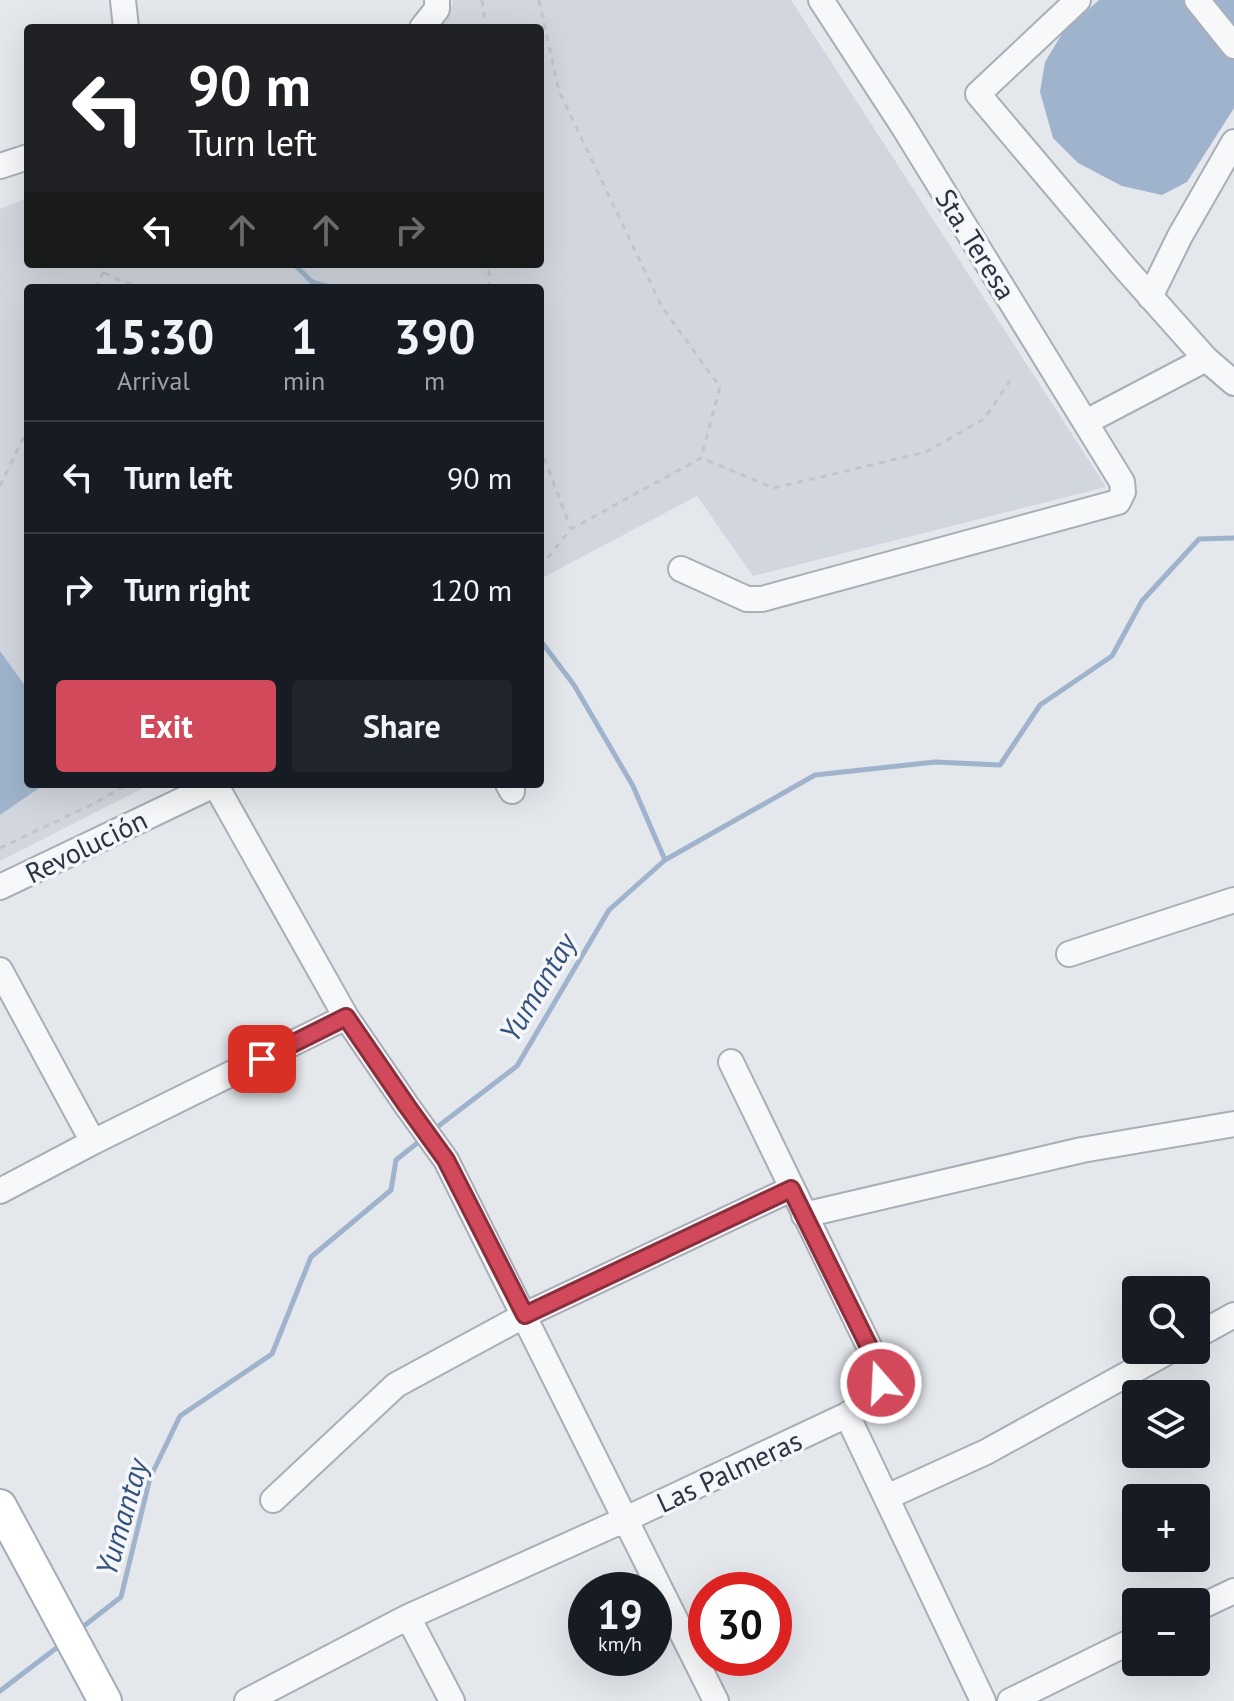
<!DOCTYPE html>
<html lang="en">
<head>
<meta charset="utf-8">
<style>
	body { margin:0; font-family:"PT Sans",sans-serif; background:#20242c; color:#f1f3f6; height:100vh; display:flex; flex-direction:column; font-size:30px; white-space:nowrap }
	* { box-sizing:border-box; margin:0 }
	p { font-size:26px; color:#9ea1a6 }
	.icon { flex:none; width:44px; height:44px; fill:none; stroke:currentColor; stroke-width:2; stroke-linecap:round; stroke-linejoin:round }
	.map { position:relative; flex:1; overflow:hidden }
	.side { position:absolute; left:24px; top:284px; width:520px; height:504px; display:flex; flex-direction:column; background:#171b24; border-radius:8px; box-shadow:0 8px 32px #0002 }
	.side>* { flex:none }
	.guide { position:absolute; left:24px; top:24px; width:520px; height:244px; border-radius:8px; box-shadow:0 8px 32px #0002; background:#202124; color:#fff; overflow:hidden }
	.controls { position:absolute; left:1122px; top:1276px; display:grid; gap:16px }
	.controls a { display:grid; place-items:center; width:88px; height:88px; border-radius:8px; background:#171b24; box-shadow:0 8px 32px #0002; font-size:40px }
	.speed { position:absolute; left:568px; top:1572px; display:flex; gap:16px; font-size:40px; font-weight:700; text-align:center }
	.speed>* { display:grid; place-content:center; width:104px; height:104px; border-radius:50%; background:#171b24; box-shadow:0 8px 32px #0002; line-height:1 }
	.speed small { font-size:20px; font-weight:400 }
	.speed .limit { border:12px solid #d22; background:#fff; color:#111 }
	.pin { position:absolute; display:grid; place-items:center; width:68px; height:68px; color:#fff; margin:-34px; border-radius:16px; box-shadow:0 4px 12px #0006 }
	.me { position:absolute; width:88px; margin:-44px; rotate:341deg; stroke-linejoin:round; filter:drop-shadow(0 0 6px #0008) }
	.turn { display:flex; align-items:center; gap:28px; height:168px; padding:0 32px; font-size:36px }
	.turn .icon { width:104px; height:104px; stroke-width:2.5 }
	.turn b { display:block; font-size:56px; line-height:68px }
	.lanes { display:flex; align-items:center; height:76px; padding:0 32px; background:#0003; justify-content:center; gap:40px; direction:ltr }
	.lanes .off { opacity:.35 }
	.eta { display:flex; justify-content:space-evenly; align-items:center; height:136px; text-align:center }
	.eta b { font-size:48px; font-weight:600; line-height:56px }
	.cta { display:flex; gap:16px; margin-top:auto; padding:16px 32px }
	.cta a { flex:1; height:92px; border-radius:8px; background:#d1495b; color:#fff; font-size:32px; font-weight:600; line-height:92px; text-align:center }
	.cta a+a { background:#20242c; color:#f1f3f6 }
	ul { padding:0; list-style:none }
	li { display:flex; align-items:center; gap:24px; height:112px; padding:0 32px; border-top:2px solid #363941 }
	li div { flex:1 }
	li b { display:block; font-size:30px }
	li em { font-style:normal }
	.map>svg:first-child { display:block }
</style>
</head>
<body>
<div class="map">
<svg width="1234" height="1701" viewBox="0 0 1234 1701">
	<rect width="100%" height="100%" fill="#e4e7ec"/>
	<path fill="#d2d6de" d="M452,0H791L1106,487L753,576L697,496L540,579V288H28V784H151L0,861V209L28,198V264H540V28H440L453,3Z"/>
	<path fill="#9fb4cc" d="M1099,0H1234V108L1187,182L1162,195L1122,186L1078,163L1053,138L1040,92L1045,62L1063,32Z
		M0,651L28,690V784H45L0,815Z"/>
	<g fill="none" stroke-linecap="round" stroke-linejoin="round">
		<path stroke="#9fb4cc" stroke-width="5" d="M294,264L312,282L333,288
			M540,640L574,685L633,786L665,860
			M432,1131L517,1066L609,910L665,860L815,775L935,762L1000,765L1040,705L1112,656L1142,601L1199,539L1234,538
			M80,1629L121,1597L150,1478L180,1416L272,1354L311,1257L391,1190L396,1160L421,1140
			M0,1691L63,1643"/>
		<g stroke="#a9aeb7" stroke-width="28">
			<path id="minor" d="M123,0L126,28
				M1078,0L978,94L1125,268L1206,359
				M1197,0L1234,46
				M422,28L437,9V0
				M0,166L28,157
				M1150,297L1180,236L1234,142
				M1086,422L1206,359L1234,383
				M681,569L747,599H762L1118,502L1123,492L1122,482L903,126L821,0
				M215,784L346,1017L407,1106L446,1160L716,1701
				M508,784L512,791
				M0,887L216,784
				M1069,954L1234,900
				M0,970L93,1142
				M0,1191L93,1142L346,1017
				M804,1215L1082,1150L1234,1124
				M1196,1336L1234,1315
				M847,1415L983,1701
				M887,1497L986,1452L1171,1350
				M273,1500L396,1385L525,1315L791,1189
				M1196,1609L1234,1591
				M408,1617L452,1701
				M247,1701L408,1617L626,1519L847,1415C866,1401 881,1397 881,1371L731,1062
				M1010,1701L1136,1639"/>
		</g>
		<g stroke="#a3abb8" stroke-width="36">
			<path id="major" d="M0,1506L105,1701"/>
		</g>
		<path stroke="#c2c5cb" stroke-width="3" stroke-dasharray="6 6" stroke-linecap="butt" d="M482,0L486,28
			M539,0L559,91L662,307L720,387L701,458
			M104,273L126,283L158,288
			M96,288L107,264
			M489,288V264
			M540,447L571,529
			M0,486L28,428
			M540,567L571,529L701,458L774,488L926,452L984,419L1010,381
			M0,848L93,804L128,784"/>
		<use href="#minor" stroke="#f7f8fa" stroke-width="24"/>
		<use href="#major" stroke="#fff" stroke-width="32"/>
	</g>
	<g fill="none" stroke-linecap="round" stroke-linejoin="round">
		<g stroke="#882f3b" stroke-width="20">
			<path id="route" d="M262,1059L346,1017L407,1106L446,1160L525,1315L791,1189L881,1371V1383"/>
		</g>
		<use href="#route" stroke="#d1495b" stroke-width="14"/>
	</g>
	<g text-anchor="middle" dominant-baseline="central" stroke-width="7" stroke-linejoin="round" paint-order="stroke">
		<g font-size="28" fill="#2b3445" stroke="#f4f6f9">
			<text transform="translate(976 244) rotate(58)">Sta. Teresa</text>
			<text transform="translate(86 846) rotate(-26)">Revolución</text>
			<text transform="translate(729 1471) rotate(-25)">Las Palmeras</text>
		</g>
		<g font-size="30" font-style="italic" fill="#34527a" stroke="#f4f6f9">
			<text transform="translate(537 987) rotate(-59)">Yumantay</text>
			<text transform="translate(121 1517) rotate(-74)">Yumantay</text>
		</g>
	</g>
</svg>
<div class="controls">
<a><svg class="icon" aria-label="search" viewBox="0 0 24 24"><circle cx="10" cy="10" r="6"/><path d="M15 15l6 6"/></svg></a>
<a><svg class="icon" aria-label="layers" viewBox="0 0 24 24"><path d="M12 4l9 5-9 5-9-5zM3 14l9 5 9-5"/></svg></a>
<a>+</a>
<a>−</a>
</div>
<div class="speed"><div>19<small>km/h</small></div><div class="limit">30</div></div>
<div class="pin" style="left:262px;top:1059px;background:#d93025"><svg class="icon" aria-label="arrive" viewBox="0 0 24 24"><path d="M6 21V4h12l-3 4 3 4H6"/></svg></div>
<svg class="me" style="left:881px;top:1383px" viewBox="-20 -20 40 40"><circle r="17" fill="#d1495b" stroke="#fff" stroke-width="3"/><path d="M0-11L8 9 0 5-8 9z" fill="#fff"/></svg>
<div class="guide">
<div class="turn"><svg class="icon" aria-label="left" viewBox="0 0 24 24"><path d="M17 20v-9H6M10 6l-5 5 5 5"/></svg><div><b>90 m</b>Turn left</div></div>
<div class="lanes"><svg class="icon" aria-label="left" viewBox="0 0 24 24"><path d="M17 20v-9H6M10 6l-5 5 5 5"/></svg><svg class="icon off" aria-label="ahead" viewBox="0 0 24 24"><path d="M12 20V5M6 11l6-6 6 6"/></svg><svg class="icon off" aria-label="ahead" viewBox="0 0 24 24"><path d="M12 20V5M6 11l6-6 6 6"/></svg><svg class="icon off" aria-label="right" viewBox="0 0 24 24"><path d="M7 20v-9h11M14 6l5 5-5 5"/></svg></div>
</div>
<section class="side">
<div class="eta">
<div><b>15:30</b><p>Arrival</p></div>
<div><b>1</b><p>min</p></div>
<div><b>390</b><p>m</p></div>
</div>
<ul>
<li><svg class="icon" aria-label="left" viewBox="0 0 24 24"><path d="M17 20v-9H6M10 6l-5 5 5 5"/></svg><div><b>Turn left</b></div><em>90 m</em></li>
<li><svg class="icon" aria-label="right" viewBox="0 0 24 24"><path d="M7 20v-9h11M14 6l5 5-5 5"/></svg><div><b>Turn right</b></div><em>120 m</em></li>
</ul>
<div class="cta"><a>Exit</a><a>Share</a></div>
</section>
</div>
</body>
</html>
